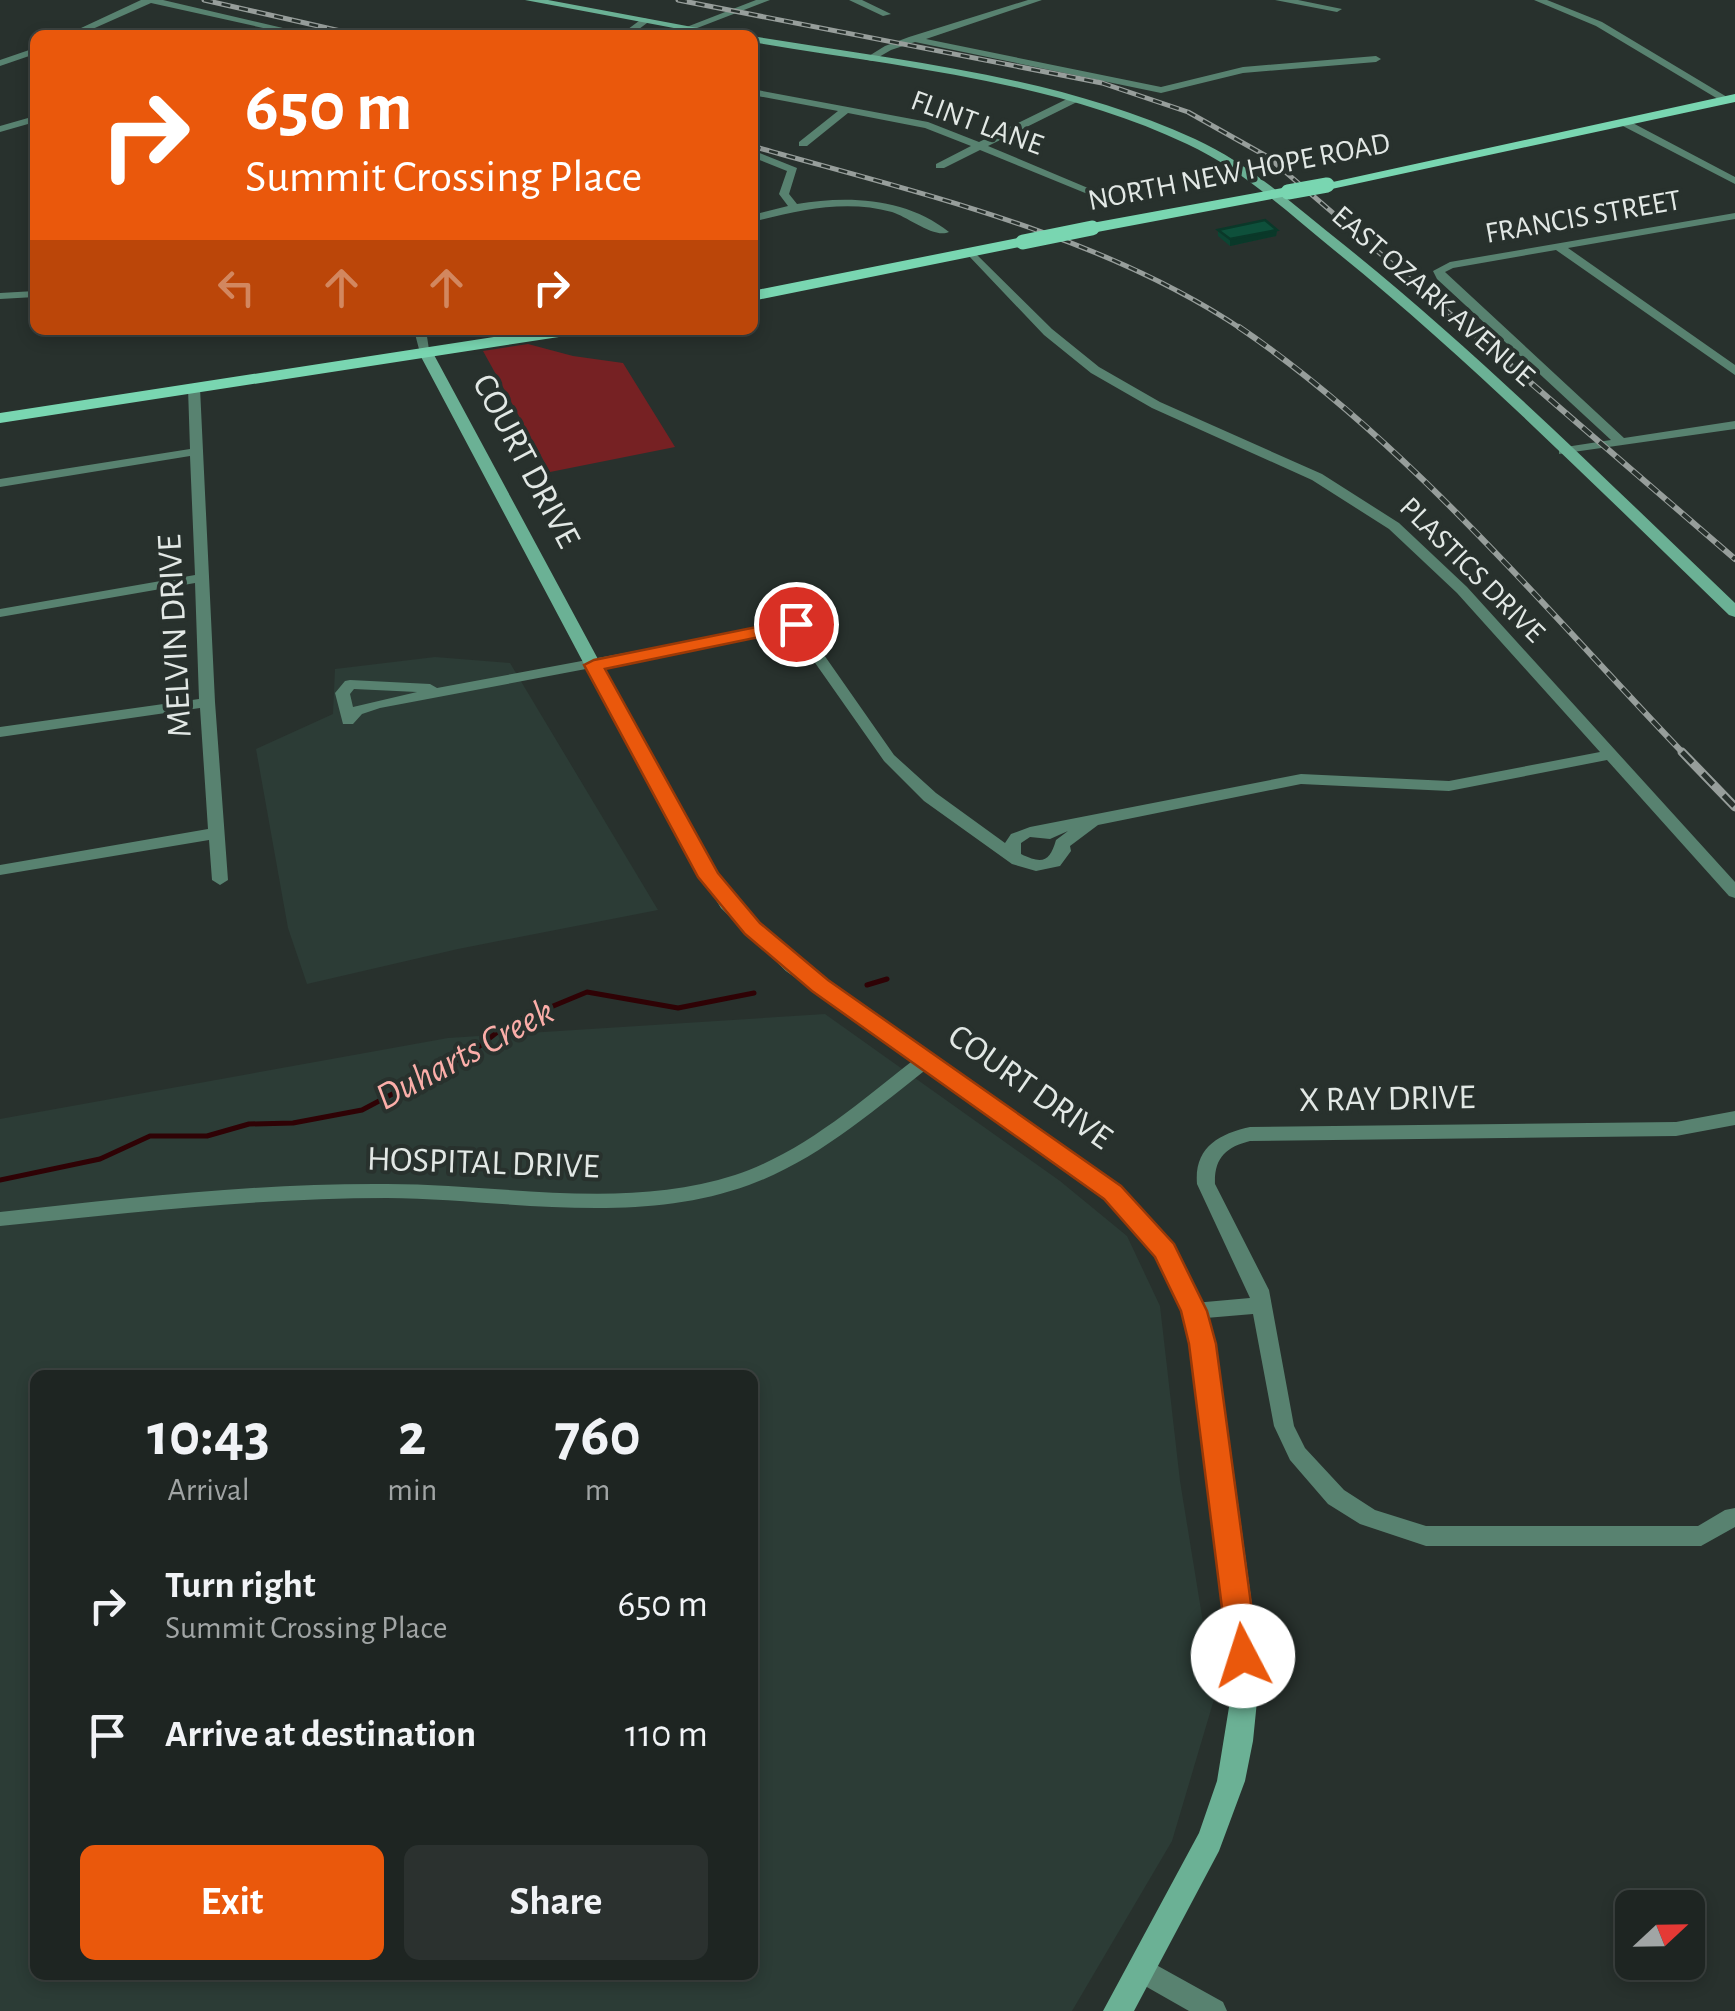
<!DOCTYPE html>
<html lang="en">
<head>
<meta charset="utf-8">
<style>
	body { margin:0; font-family:"Alegreya Sans",sans-serif; background:#2b312f; color:#f1f3f6; height:100vh; display:flex; flex-direction:column; font-size:38px; white-space:nowrap }
	* { box-sizing:border-box; margin:0 }
	p { font-size:32px; color:#a1a5a5 }
	.icon { flex:none; width:55px; height:55px; fill:none; stroke:currentColor; stroke-width:2; stroke-linecap:round; stroke-linejoin:round }
	.map { position:relative; flex:1; overflow:hidden }
	.drawer { position:absolute; left:30px; top:1370px; width:728px; height:610px; display:flex; flex-direction:column; background:#1e2522; border-radius:15px; box-shadow:0 5px 15px #0003,0 0 0 2px #3c4240 }
	.drawer>* { flex:none }
	.hud { position:absolute; left:30px; top:30px; width:728px; height:305px; border-radius:15px; box-shadow:0 5px 15px #0003,0 0 0 2px #3c4240; background:#ea580c; color:#fff; overflow:hidden }
	.needle { width:65px; rotate:68deg }
	.fabs { position:absolute; left:1615px; top:1890px; display:grid; gap:20px }
	.fabs a { display:grid; place-items:center; width:90px; height:90px; border-radius:15px; background:#1e2522; box-shadow:0 5px 15px #0003,0 0 0 2px #3c4240; font-size:50px }
	.pin { position:absolute; display:grid; place-items:center; width:85px; height:85px; color:#fff; margin:-42px; border:5px solid #fff; border-radius:50%; box-shadow:0 2px 10px #0007 }
	.me { position:absolute; width:110px; margin:-55px; rotate:355deg; stroke-linejoin:round; filter:drop-shadow(0 0 8px #0008) }
	.turn { display:flex; align-items:center; gap:35px; height:210px; padding:0 50px; font-size:45px }
	.turn .icon { width:130px; height:130px; stroke-width:2.5 }
	.turn b { display:block; font-size:70px; line-height:85px }
	.lanes { display:flex; align-items:center; height:95px; padding:0 50px; background:#0003; justify-content:center; gap:50px; direction:ltr }
	.lanes .off { opacity:.35 }
	.eta { display:flex; justify-content:space-evenly; align-items:center; height:170px; text-align:center }
	.eta b { font-size:60px; font-weight:700; line-height:70px }
	.button { display:flex; gap:20px; margin-top:auto; padding:20px 50px }
	.button a { flex:1; height:115px; border-radius:15px; background:#ea580c; color:#fff; font-size:40px; font-weight:700; line-height:115px; text-align:center }
	.button a+a { background:#2b312f; color:#f1f3f6 }
	ul { padding:0; list-style:none }
	li { display:flex; align-items:center; gap:30px; height:130px; padding:0 50px }
	li div { flex:1 }
	li b { display:block; font-size:38px }
	li em { font-style:normal }
	.map>svg:first-child { display:block }
</style>
</head>
<body>
<div class="map">
<svg width="1735" height="2011" viewBox="0 0 1735 2011">
	<rect width="100%" height="100%" fill="#28312d"/>
	<path fill="#2c3c36" fill-rule="evenodd" d="M435,657L510,663L658,910L458,949L307,984L288,928L256,749L333,714L335,669Z
		M825,1014L1060,1181L1127,1236L1160,1306L1180,1481L1215,1696L1172,1841L1072,2011H0V1119L448,1038ZM35,1375H752V1975H35Z"/>
	<path fill="#762123" d="M528,344L573,356L623,363L675,447L550,472L483,351Z"/>
	<g fill="none" stroke-linecap="round" stroke-linejoin="round">
		<path stroke="#2f0205" stroke-width="5" d="M867,985L887,979
			M0,1180L100,1159L150,1136H207L249,1124L293,1123L362,1110L472,1052L505,1026L587,992L678,1008L754,993"/>
		<path fill="#588270" fill-rule="evenodd" d="M141,0H163L313,35H295L151,3L79,35H66Z
			M756,0H770L692,30L684,28Z
			M849,0H862L891,14L883,16Z
			M1028,0H1042L926,39L1161,87L1243,67L1376,56L1381,59L1376,62L1243,73L1161,93L915,42L891,50L872,61L864,59L885,46L909,37Z
			M1275,0H1298L1342,9L1337,12Z
			M1534,0H1547L1602,22L1732,100L1723,102L1596,26Z
			M643,18L651,20L631,35H620Z
			M35,48V54L0,66V60Z
			M752,89L928,122L979,142L1069,98H1077V102L988,146L1126,204L1117,206L980,150L944,168H936V164L971,146L925,128L848,113L807,146H799V142L838,111L752,95Z
			M35,116V122L0,132V126Z
			M1619,120H1627L1735,177V184L1619,124Z
			M752,150L797,168L789,194L797,204C848,195 907,198 949,232C935,239 908,217 892,212C846,199 798,210 752,222V215L788,206L779,194L787,171L752,157Z
			M1735,213V219L1568,248L1735,365V375L1556,250L1453,268L1445,272L1624,438L1735,421V429L1559,454V448L1611,440L1437,279L1433,271L1450,262Z
			M972,250L1052,329L1099,367L1160,402L1322,474L1399,523L1467,587L1735,882V898L1729,896L1607,760L1449,791L1301,784L1098,825L1070,846L1071,851L1060,866L1036,871L1012,864L924,801L884,761L792,630L380,708L362,714L353,724H343L335,693L345,681L350,680L430,684L437,688L796,621L801,622L894,755L936,793L1005,843L1011,834L1030,827L1301,774L1449,781L1600,752L1457,593L1389,529L1312,480L1152,408L1091,373L1044,335L968,255V251ZM354,689L417,692L353,707L350,694ZM1068,831L1056,840C1050,861 1043,865 1021,854V843L1030,837L1050,839Z
			M35,291V297L0,299V293Z
			M414,330H426L430,356L420,353Z
			M194,384L200,388L215,702L228,880L220,885L212,880L209,840L0,875V865L208,829L200,708L0,737V727L199,699L195,583L0,617V609L195,575L190,456L0,487V479L190,449L188,388Z
			M926,1053L932,1055L935,1060L932,1065C875,1109 818,1160 749,1185C633,1227 506,1199 387,1198C257,1198 128,1213 0,1226V1212C129,1198 258,1183 387,1184C502,1184 623,1211 735,1175C805,1152 863,1099 920,1055Z
			M1735,1111V1125L1676,1136L1250,1141C1226,1147 1214,1158 1215,1184L1269,1290L1294,1426L1305,1448L1344,1490L1375,1510L1426,1526H1698L1725,1510L1735,1508V1527L1701,1546H1426L1360,1524L1328,1504L1290,1460L1274,1426L1253,1314L1194,1319L1187,1317L1184,1311L1187,1305L1194,1303L1250,1298L1197,1184C1194,1148 1218,1134 1250,1127L1676,1122Z
			M1140,1956L1223,2002L1227,2011H1189L1131,1978L1127,1969L1131,1960Z"/>
		<path fill="#6bb195" fill-rule="evenodd" d="M525,0H548L735,35H711Z
			M752,36C901,61 1056,75 1195,139C1250,164 1296,207 1343,244C1481,355 1607,481 1735,603V617L1729,615C1600,491 1474,363 1334,250C1288,212 1241,169 1187,144C1051,80 899,67 752,42Z
			M426,349L433,353L689,828L735,898L800,961L1121,1186L1168,1240L1187,1269L1204,1309L1219,1364L1254,1620L1257,1701L1253,1741L1245,1781L1219,1851L1134,2011H1103L1199,1833L1217,1781L1230,1701L1229,1620L1198,1383L1187,1327L1175,1292L1152,1252L1105,1198L786,971L721,908L671,828L419,353Z"/>
		<path fill="#79d6b1" fill-rule="evenodd" d="M1735,94V102L1327,190L1319,185Z
			M1288,187L1296,192L1293,195L1092,233L1084,228L1092,223Z
			M1023,237L1031,242L1029,245L752,301V291Z
			M539,330H581L572,335L0,423V413Z"/>
		<g stroke="#979e9b" stroke-width="5">
			<path id="rail-far2" d="M204,0L358,35
				M678,0L1102,83L1188,112L1268,157L1469,330
				M752,146C914,192 1101,234 1243,330"/>
		</g>
		<g stroke="#979e9b" stroke-width="6">
			<path id="rail-far1" d="M1239,327C1407,441 1544,608 1684,754
				M1466,327L1735,559"/>
		</g>
		<g stroke="#979e9b" stroke-width="9">
			<path id="rail" d="M1682,752L1735,807"/>
		</g>
		<use href="#rail-far2" stroke="#28312d" stroke-width="2.5" stroke-dasharray="9" stroke-linecap="butt"/>
		<use href="#rail-far1" stroke="#28312d" stroke-width="4" stroke-dasharray="11" stroke-linecap="butt"/>
		<use href="#rail" stroke="#28312d" stroke-width="5" stroke-dasharray="15" stroke-linecap="butt"/>
		<path stroke="#79d6b1" stroke-width="15" d="M1288,192L1327,185
			M1023,242L1092,228"/>
	</g>
	<path fill="#0c4533" d="M1218,230H1277L1276,236L1230,246L1218,236Z"/>
	<path fill="#0a3829" d="M1277,230L1276,236L1230,246V239Z"/>
	<path fill="#0e503b" stroke="#0a3829" stroke-width="2.5" d="M1265,220L1277,230L1230,239L1218,230Z"/>
	<path fill="#ea580c" stroke="#983908" stroke-width="2.5" d="M796,619L803,621V628L605,669L718,873L760,923L828,980L1121,1186L1174,1244L1207,1311L1216,1344L1258,1656L1254,1665L1243,1669L1233,1665L1228,1656L1189,1344L1181,1311L1155,1257L1104,1199L812,991L745,934L698,877L584,665L594,660Z"/>
	<g text-anchor="middle" dominant-baseline="central" stroke-width="8" stroke-linejoin="round" paint-order="stroke">
		<g font-size="30" fill="#e2e8e5" stroke="#28312d">
			<text transform="translate(977 123) rotate(20)">FLINT LANE</text>
			<text transform="translate(1239 172) rotate(-11)">NORTH NEW HOPE ROAD</text>
			<text transform="translate(1583 217) rotate(-10)">FRANCIS STREET</text>
			<text transform="translate(1433 296) rotate(41)">EAST OZARK AVENUE</text>
			<text transform="translate(1472 570) rotate(45)">PLASTICS DRIVE</text>
		</g>
		<g font-size="35" fill="#e2e8e5" stroke="#28312d">
			<text transform="translate(526 461) rotate(62)">COURT DRIVE</text>
			<text transform="translate(175 636) rotate(-93)">MELVIN DRIVE</text>
			<text transform="translate(1030 1087) rotate(35)">COURT DRIVE</text>
			<text transform="translate(1387 1099) rotate(-1)">X RAY DRIVE</text>
			<text transform="translate(483 1163) rotate(2)">HOSPITAL DRIVE</text>
		</g>
		<g font-size="38" font-style="italic" fill="#fbaea9" stroke="#28312d">
			<text transform="translate(465 1055) rotate(-28)">Duharts Creek</text>
		</g>
	</g>
</svg>
<div class="fabs">
<a><svg class="needle" viewBox="-14 -14 28 28"><path d="M0-13l5 13h-10z" fill="#e53935"/><path d="M0 13l5-13h-10z" fill="#a1a5a5"/></svg></a>
</div>
<div class="pin" style="left:796px;top:624px;background:#d93025"><svg class="icon" aria-label="arrive" viewBox="0 0 24 24"><path d="M6 21V4h12l-3 4 3 4H6"/></svg></div>
<svg class="me" style="left:1243px;top:1656px" viewBox="-20 -20 40 40"><circle r="19" fill="#fff"/><path d="M0-13L10 11 0 6-10 11z" fill="#ea580c"/></svg>
<div class="hud">
<div class="turn"><svg class="icon" aria-label="right" viewBox="0 0 24 24"><path d="M7 20v-9h11M14 6l5 5-5 5"/></svg><div><b>650 m</b>Summit Crossing Place</div></div>
<div class="lanes"><svg class="icon off" aria-label="left" viewBox="0 0 24 24"><path d="M17 20v-9H6M10 6l-5 5 5 5"/></svg><svg class="icon off" aria-label="ahead" viewBox="0 0 24 24"><path d="M12 20V5M6 11l6-6 6 6"/></svg><svg class="icon off" aria-label="ahead" viewBox="0 0 24 24"><path d="M12 20V5M6 11l6-6 6 6"/></svg><svg class="icon" aria-label="right" viewBox="0 0 24 24"><path d="M7 20v-9h11M14 6l5 5-5 5"/></svg></div>
</div>
<section class="drawer">
<div class="eta">
<div><b>10:43</b><p>Arrival</p></div>
<div><b>2</b><p>min</p></div>
<div><b>760</b><p>m</p></div>
</div>
<ul>
<li><svg class="icon" aria-label="right" viewBox="0 0 24 24"><path d="M7 20v-9h11M14 6l5 5-5 5"/></svg><div><b>Turn right</b><p>Summit Crossing Place</p></div><em>650 m</em></li>
<li><svg class="icon" aria-label="arrive" viewBox="0 0 24 24"><path d="M6 21V4h12l-3 4 3 4H6"/></svg><div><b>Arrive at destination</b></div><em>110 m</em></li>
</ul>
<div class="button"><a>Exit</a><a>Share</a></div>
</section>
</div>
</body>
</html>
